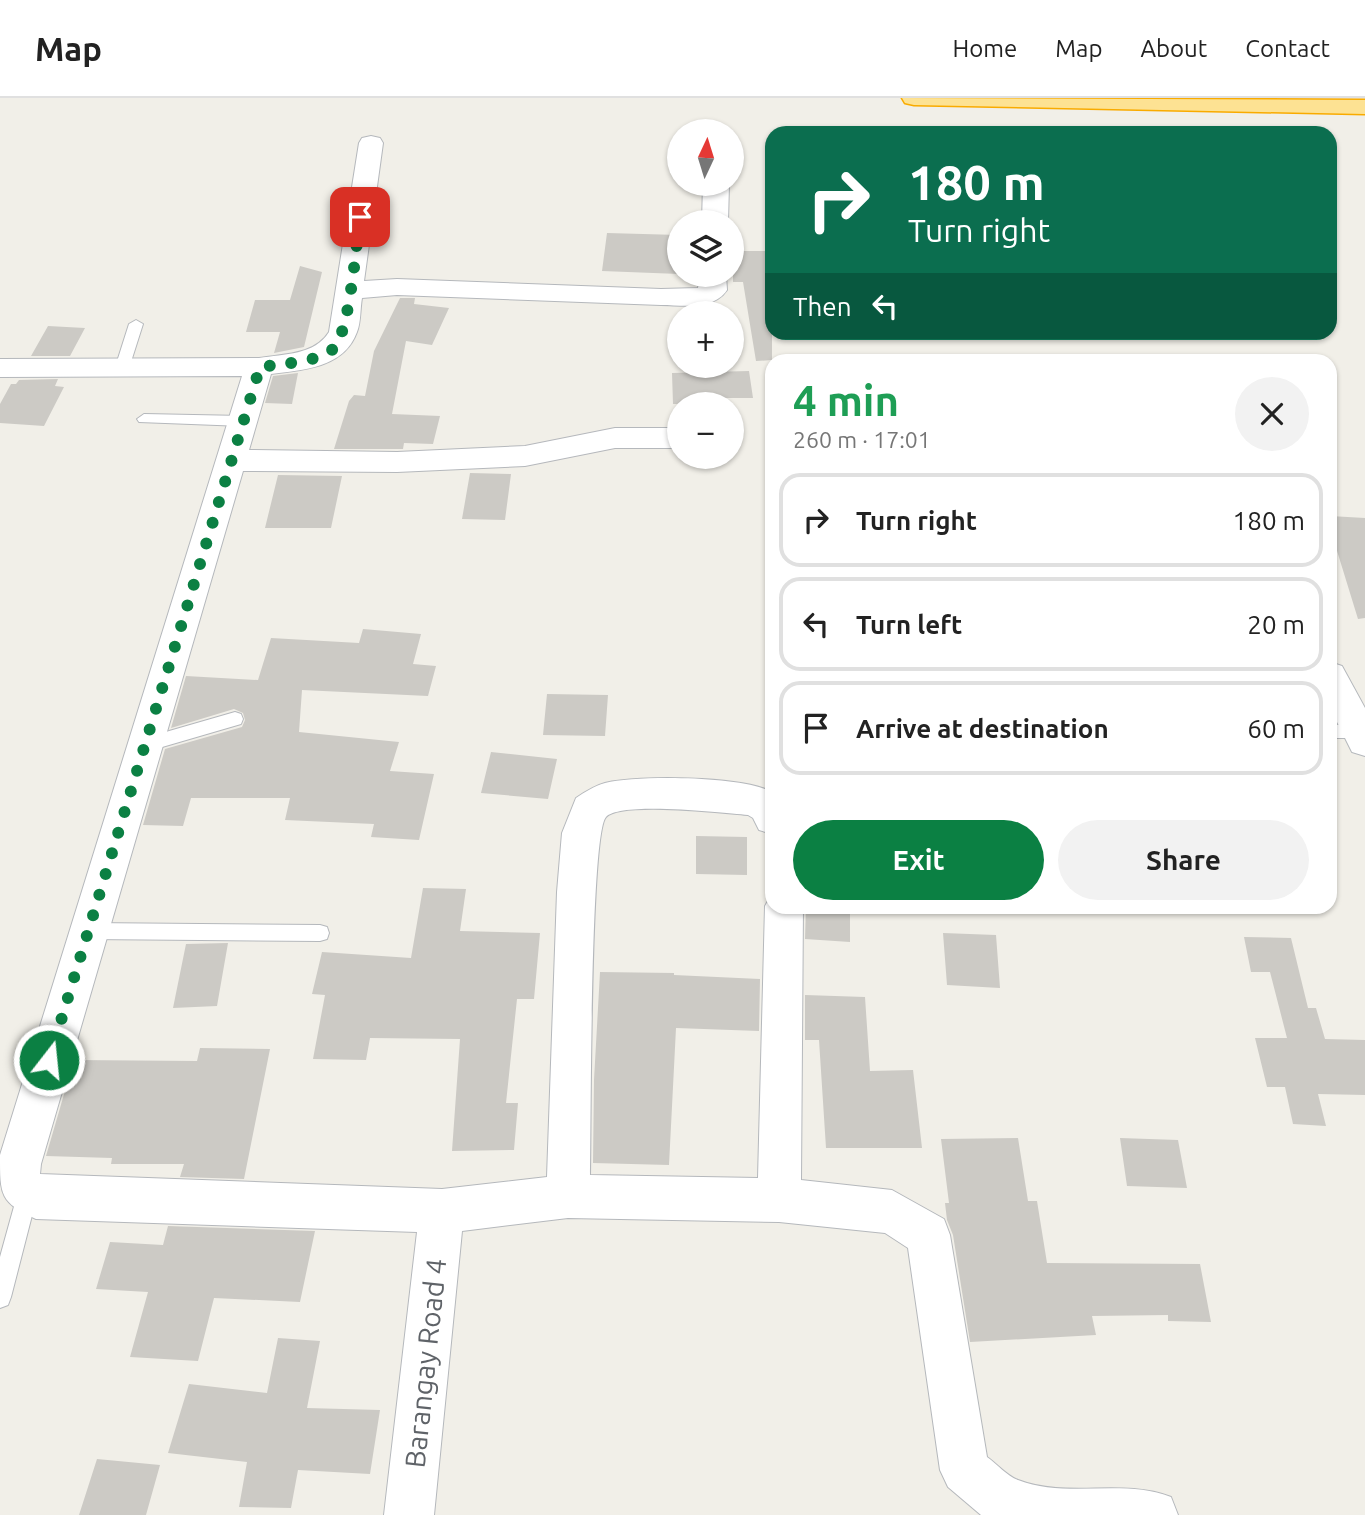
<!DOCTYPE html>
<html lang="en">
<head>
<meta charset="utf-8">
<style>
	body { margin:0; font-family:Ubuntu,sans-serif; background:#f2f2f2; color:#222; height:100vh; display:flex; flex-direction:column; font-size:26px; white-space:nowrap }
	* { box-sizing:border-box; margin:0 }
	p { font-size:23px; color:#767676 }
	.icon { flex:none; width:38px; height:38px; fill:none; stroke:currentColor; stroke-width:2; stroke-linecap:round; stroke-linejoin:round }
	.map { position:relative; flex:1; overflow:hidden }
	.drawer { position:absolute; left:765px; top:256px; width:572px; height:560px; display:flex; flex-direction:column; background:#fff; border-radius:21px; box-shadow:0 2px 5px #0004 }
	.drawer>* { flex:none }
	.guide { position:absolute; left:765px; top:28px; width:572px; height:214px; border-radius:21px; box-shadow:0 2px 5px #0004; background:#0b6e4f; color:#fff; overflow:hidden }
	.needle { width:46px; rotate:4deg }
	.fabs { position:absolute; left:667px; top:21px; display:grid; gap:14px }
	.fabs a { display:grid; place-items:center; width:77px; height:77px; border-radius:50%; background:#fff; box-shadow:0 2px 5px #0004; font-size:35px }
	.pin { position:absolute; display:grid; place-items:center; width:60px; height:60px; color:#fff; margin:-30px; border-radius:14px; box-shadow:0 4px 10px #0006 }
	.me { position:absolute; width:77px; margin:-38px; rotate:16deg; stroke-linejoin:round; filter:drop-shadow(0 0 5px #0008) }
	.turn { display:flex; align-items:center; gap:24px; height:147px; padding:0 28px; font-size:32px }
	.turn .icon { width:91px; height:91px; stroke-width:2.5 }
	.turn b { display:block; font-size:49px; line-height:60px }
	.then { display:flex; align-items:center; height:66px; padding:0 28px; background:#0003; gap:14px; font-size:26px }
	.round { display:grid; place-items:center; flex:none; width:74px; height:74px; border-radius:37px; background:#f2f2f2 }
	.overview { display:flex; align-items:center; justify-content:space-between; height:119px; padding:0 28px }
	h1 { font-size:42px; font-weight:700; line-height:52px; color:#1e9e55 }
	.cta { display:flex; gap:14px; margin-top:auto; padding:14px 28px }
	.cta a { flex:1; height:80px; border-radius:42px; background:#0b8043; color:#fff; font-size:28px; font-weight:700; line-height:80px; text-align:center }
	.cta a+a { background:#f2f2f2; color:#222 }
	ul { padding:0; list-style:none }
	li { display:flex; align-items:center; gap:21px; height:94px; margin:0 14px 10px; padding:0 14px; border:4px solid #e0e0e0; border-radius:21px }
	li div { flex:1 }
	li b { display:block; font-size:26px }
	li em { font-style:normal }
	header { display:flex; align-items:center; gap:42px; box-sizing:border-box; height:98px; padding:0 35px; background:#fff; border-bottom:2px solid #e0e0e0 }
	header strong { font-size:33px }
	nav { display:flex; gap:38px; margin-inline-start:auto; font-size:24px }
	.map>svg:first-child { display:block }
</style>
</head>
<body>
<header>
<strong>Map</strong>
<nav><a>Home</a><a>Map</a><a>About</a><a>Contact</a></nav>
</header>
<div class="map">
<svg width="1365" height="1417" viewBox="0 0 1365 1417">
	<rect width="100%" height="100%" fill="#f1efe8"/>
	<path fill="#cccac5" d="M607,135L679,137V176L602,173Z
		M733,153H772V262L756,263L743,184H733Z
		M300,168L322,174L304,249L274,255L280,234H246L255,202H290Z
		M400,200H415L414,206L449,210L432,247L406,243L392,316L440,318L433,346L404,345L403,351H334L349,303L354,297L365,298L374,253Z
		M48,228L85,230L70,258H31Z
		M749,273L753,300H723V306H673L672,275Z
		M298,275L292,306L265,305L273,278Z
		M58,281L55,288L64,289L44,328L0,325V306L11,286H16L19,282Z
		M470,375L511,376L505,422L462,421Z
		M278,377L342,378L331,430H265Z
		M1330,418L1365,420V520L1358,521L1330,430Z
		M363,531L421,536L413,566L436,568L428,598L302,592L299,634L399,644L390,673L434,676L419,742L371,739L374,726L285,722L290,700H191L183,728L143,727L165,651L242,629L245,622L243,615L234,611L171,630L186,578L258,582L271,540L359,545Z
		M547,596L608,597L605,638L543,637Z
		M491,654L557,661L548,701L481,695Z
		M696,738L747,739V777L696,776Z
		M423,790L466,791L460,833L540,835L534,901H517L506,1005H518L514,1052L452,1053L460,941L370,940L366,962L313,961L325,897L312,896L322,854L411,860Z
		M806,808H850V844L805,841Z
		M943,835L996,837L1000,890L947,887Z
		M1244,839L1291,840L1308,910H1316L1325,941L1365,942V997L1318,996L1326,1028L1293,1026L1285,989H1267L1255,940H1287L1270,874H1251Z
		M228,845L217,908L173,910L186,846Z
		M600,874L674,875V877L760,881L759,933L676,930L669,1067L593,1065L594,982Z
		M805,897L865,899L870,973L913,972L922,1050H826L819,942H805Z
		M200,950L270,951L244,1081L180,1079L184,1066H111L112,1060L46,1058L74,962L197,963Z
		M1018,1040L1028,1103H1037L1047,1165L1200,1166L1211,1224L1168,1223V1217L1092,1218L1096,1237L970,1244L953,1137L947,1122L945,1105H949L941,1041Z
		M1120,1040L1178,1042L1187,1090L1127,1088Z
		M168,1128L315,1133L300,1204L214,1200L198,1263L130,1259L148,1194L96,1191L110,1144L163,1147Z
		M278,1240L320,1243L307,1310L380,1312L370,1376L298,1372L291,1410L239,1409L247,1364L168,1355L189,1286L267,1295Z
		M97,1361L160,1367L146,1417H79Z"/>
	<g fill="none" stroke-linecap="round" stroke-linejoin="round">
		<g stroke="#b5b8bc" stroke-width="2">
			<path id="service" d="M136,222L143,226L129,270L122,274L117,273L115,270L129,226Z
				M144,316L243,318L250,323L243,328L139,324L137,321Z
				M235,614L241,616L243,621L241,626L145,654L139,652L137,647L139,642L145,640Z
				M1330,626L1365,630V640H1330Z
				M88,825L320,827L327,829L329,835L327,841L320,843L88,841L81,839L79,833L81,827Z
				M28,1084L35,1087L38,1094L11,1199L8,1207L0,1210V1159L18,1094L21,1087Z"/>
		</g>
		<g stroke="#b5b8bc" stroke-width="2">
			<path id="minor" d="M371,38L380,40L383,45L364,183L397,181L661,191L698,190L700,177H726L727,192C713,213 683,207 661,207L397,197L362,200C360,211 361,224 357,234C344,270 303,272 271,276L249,352L397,354L525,348L615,330H679V350H615L525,368L397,374L243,373L41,1066L40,1076L442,1091L547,1079L557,794L562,735L576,700C585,694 594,688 605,685C638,677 742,678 772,694V736L759,732L753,720L748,717C724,715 621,703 606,719C590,736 591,1032 590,1077L758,1080L765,808L772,796V808H803L801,1082L892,1092L944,1121L950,1137L987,1359C997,1366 1007,1378 1018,1382C1067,1401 1123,1380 1171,1399L1178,1417H981L948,1389L940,1372L908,1150L885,1135L779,1124L568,1120L462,1133L434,1417H384L417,1134L36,1121C0,1104 0,1098 0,1057L242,278L0,279V261L259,260C284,256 315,257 329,234L359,45L362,40Z
				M703,86H729L728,124H702Z
				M1330,564L1342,568L1365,610V658L1352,654L1330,610Z"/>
		</g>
		<g stroke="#f9ab00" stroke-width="3">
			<path id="motorway" d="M902,0L1365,2V16L914,7L905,5Z"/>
		</g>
		<use href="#service" fill="#fff" fill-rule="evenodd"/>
		<use href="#minor" fill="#fff" fill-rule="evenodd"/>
		<use href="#motorway" fill="#fde293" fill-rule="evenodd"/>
	</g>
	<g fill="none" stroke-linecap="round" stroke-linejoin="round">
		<path stroke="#0b8043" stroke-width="12" stroke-dasharray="0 21.6" d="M49,962L260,269C278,266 320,264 333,251C350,235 356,146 360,119"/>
	</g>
	<g text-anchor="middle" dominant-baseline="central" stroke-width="7" stroke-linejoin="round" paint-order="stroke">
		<g font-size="28" fill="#5f6368" stroke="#fff">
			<text transform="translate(425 1265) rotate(-84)">Barangay Road 4</text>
		</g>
	</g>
</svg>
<div class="fabs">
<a><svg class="needle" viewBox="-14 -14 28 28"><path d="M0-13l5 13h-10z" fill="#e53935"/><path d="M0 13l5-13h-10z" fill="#767676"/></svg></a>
<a><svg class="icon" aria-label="layers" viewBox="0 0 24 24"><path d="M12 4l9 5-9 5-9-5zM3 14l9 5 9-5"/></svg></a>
<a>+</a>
<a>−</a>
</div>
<div class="pin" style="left:360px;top:119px;background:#d93025"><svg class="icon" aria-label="arrive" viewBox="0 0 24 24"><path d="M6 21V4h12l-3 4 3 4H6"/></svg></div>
<svg class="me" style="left:49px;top:962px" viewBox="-20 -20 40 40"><circle r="17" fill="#0b8043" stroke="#fff" stroke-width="3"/><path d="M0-11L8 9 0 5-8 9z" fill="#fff"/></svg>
<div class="guide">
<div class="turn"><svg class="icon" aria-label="right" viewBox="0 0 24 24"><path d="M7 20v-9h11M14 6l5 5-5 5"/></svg><div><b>180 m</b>Turn right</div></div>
<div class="then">Then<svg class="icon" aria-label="left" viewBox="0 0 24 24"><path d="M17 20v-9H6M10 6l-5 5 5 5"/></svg></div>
</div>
<section class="drawer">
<div class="overview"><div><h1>4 min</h1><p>260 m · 17:01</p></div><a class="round"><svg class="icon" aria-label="close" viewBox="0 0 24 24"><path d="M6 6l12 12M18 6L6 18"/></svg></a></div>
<ul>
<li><svg class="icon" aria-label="right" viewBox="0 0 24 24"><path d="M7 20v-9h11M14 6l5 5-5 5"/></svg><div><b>Turn right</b></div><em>180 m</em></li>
<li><svg class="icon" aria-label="left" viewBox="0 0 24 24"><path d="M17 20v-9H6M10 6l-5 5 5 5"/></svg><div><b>Turn left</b></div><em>20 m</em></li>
<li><svg class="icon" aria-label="arrive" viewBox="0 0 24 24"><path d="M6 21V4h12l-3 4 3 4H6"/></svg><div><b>Arrive at destination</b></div><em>60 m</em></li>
</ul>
<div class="cta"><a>Exit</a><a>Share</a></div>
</section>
</div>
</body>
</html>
